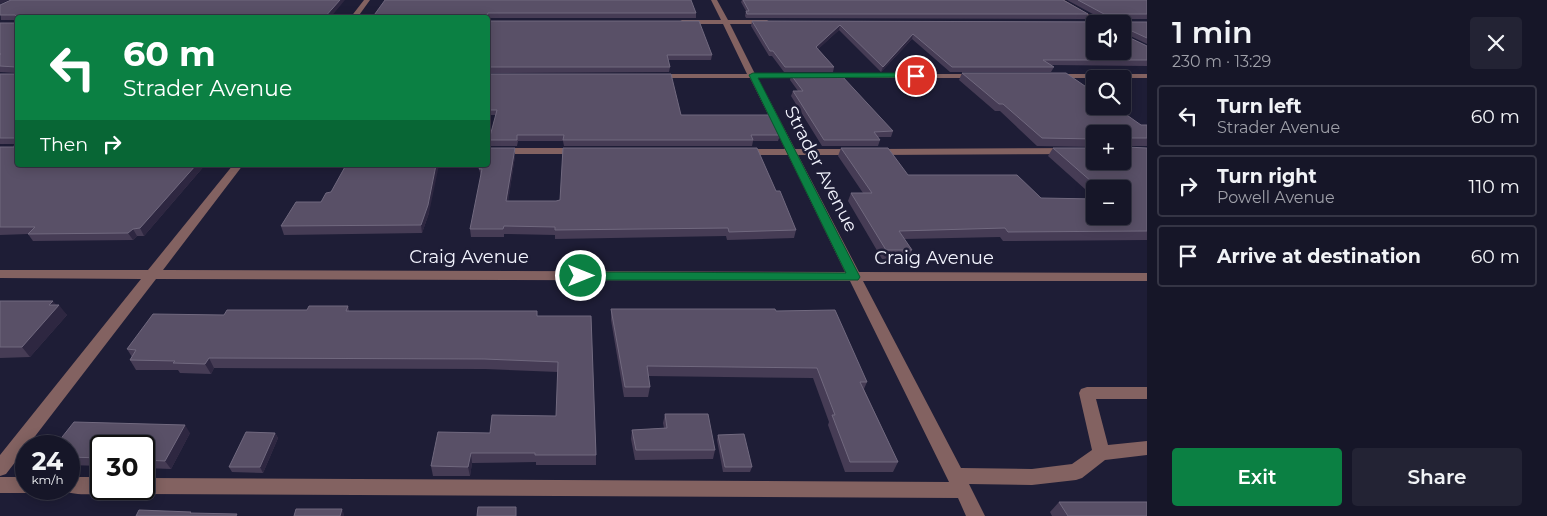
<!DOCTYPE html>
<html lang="en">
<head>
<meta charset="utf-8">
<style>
	body { margin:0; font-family:Montserrat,sans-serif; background:#232334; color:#f1f3f6; height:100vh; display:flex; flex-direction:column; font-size:19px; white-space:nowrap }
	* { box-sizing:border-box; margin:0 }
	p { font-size:16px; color:#9e9fa8 }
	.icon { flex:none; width:28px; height:28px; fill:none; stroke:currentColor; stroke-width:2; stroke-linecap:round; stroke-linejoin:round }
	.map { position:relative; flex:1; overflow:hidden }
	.drawer { display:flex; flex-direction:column; background:#161628; width:400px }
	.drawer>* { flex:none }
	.top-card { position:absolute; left:15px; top:15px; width:475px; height:152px; border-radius:5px; box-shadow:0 2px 12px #0003,0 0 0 1px #353545; background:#0b8043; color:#fff; overflow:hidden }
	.buttons { position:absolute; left:1086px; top:15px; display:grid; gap:10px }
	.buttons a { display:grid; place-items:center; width:45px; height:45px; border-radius:5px; background:#161628; box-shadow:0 2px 12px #0003,0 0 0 1px #353545; font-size:25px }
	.speed { position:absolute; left:15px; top:435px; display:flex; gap:10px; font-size:25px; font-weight:700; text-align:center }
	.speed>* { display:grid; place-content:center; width:65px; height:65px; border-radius:50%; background:#161628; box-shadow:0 2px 12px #0003,0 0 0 1px #353545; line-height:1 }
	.speed small { font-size:12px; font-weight:400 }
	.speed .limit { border:2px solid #111; border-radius:8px; background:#fff; color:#111 }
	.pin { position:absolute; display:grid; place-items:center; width:42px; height:42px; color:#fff; margin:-21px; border:2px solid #fff; border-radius:50%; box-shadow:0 1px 5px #0007 }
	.me { position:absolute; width:55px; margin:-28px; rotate:90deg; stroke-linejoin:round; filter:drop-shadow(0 0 4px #0008) }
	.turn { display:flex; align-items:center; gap:18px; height:105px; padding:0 25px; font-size:22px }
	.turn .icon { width:65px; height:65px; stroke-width:2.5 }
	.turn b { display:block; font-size:35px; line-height:42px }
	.then { display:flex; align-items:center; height:48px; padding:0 25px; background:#0003; gap:10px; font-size:19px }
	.round { display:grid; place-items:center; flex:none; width:52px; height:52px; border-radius:5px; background:#232334 }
	.head { display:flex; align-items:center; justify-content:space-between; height:85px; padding:0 25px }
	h1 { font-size:30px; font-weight:600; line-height:38px }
	.button { display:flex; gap:10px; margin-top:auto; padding:10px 25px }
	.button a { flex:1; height:58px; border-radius:5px; background:#0b8043; color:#fff; font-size:20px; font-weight:600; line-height:58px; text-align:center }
	.button a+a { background:#232334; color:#f1f3f6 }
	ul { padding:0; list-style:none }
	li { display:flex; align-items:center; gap:15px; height:62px; margin:0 10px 8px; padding:0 15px; border:2px solid #353545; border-radius:5px }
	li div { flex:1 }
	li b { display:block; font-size:19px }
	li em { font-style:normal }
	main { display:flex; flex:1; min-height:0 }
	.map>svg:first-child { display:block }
</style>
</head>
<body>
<main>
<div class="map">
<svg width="1147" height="516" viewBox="0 0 1147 516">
	<rect width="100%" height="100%" fill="#1e1d36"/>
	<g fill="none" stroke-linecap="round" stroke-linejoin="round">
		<path fill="#836261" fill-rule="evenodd" d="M364,0H370L357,18H350Z
			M711,0H717L728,20H767L770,22L767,24H730L755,74H977L981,76L977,78H758L795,149H855L860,152L855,155H798L859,272L1147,273V281H863L961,468L1032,469L1072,464L1092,450L1079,393L1081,389L1087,387H1147V399H1096L1108,445L1147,441V455L1105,460L1082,478L1076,480L1032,485L969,484L985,516H966L958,498L144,494L138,492L136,489H144V478L949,482L850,281L156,279L6,474L0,476V455L141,279L0,278V270H148L233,165H243L163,270L845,272L788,155H743L738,152L743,149H785L750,78H655L651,76L655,74H747L723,24H682L679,22L682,20H721Z
			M1056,0H1064L1105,24H1096Z
			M1052,74H1147V78H1055L1051,76Z
			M488,148H580L585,151L580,154H488Z
			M1095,148V154L875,155L870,152L875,149Z
			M0,477H26V489H33L26,493H0Z
			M69,477H101V489H108C101,496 69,496 62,489H69Z"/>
	</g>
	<path fill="#463c55" d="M11,0L18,18V165H205L144,236H137L133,240L33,241L28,234L0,235V147H14V144H0V74H14L16,73L0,72V23H15L16,20H1L0,5Z
		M385,0L696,13V18H488Z
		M742,0H1063L1088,14L1086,19L746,18L745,16L746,11L741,2Z
		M1067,0H1147V19H1102Z
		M488,21L712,55L711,60H668L670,67L669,72L488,73Z
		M752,21L1147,22V44L1124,33V35L1147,46V66L1051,65L1054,67L1051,72H950L912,39L881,72L839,30L818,49L834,67L833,72H784L772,56H769L751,26Z
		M962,73L1141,125H1147V146H1126V147L1147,148V240L1003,241L1000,237L904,239L912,250L908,259H882L848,201L851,193H863L838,156L841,148L908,175L1041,198L1095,216L1122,189H1095V198L1048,156L1053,148L1095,161L1122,134H1095V147L1037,146L1000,111H995L959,80Z
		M488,74L681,115L780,135L778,141H753L752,146H564L563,141H518L517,146H490L489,140L496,115H488Z
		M791,75L893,131L891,137H878L880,140L878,146H822L791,96L793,91H798L790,80Z
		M515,156L508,201H556L776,191L796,230L794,238L727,240L726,236L555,239V235L504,234V237H471L470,229L481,176L479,169Z
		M331,192L429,213L422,233L284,235L281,226L321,202Z
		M0,301L56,305L67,315L30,357L0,358Z
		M348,306L349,311L538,316H591L596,455V465H536V462L472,463L470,476H433L431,466L490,433L556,416L558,372L485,369L214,368L211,374L180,373L178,370H136L130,360L132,357L127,349L224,315L307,310Z
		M611,309L776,311L867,382L864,389L898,462L893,472H845L828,425L829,422L813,378L648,376L650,387L648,397H624L611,320Z
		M665,414L715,450L713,459L635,460L631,439L632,430L664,428L663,423Z
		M190,433L171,469L144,468V446H101V466L69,465V446Z
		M275,433L278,438L263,473L232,472L229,467Z
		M718,435L752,467L750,472H723L717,440Z
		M1059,502L1147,516H1052L1050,512Z"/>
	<path fill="#2e2741" d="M0,0H9L0,4Z
		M340,0H345L330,18H324Z
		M840,25L839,30L815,52L816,47Z
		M913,34L912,39L881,72L883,67Z
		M515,148V156L507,209L506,201Z
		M196,165H205L144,236L140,228Z
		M436,165H439L429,213L422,233L421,225Z
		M133,229L137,236L133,240L128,233Z
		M53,301L58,307L59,305L67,315L30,357L22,347L49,305Z
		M209,358L214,368L211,374L205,364Z
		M185,425L190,433L171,469L165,461Z
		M275,433L278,438L263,473L260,467Z
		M471,453L472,463L470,476L468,467Z
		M342,509L344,514V516H340Z"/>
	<path fill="#595067" stroke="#71697f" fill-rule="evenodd" d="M11,0H340L324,18H18V165H196L140,228L133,229L128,233L28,234L35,227H0V147H14L16,139L14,138H0V74H14L16,72V67L0,66V54H1H0V23H15L17,17L15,15H0V5Z
		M385,0H691L696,13H488L486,18H372Z
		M743,0H1063L1088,14H747L746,11H749Z
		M1078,0H1147V14H1104Z
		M488,21H699L712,55H667L670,67H488Z
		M752,21L1147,22V38L1123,27L1124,35L1147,46V60H1043L1054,67H952L913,34L883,67L840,25L816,47L834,67H785L773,51H770ZM1095,24H1122V51H1095Z
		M962,73H1066L1095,93V106H1114L1141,125H1147V138H1127L1125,140L1126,147L1147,148V231L1008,232L1005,228L899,231L912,250H886L851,193H872L841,148H888L908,175H1017L1041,198L1095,199V216H1122V189H1100L1053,148H1095V161H1122V134H1095V139L1042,138L1003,104H999Z
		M488,74H671L681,115H770L780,135H751L753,140H563L564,135H517V140H489L497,110H488Z
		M791,75H841L893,131L874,132L880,140H824L793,91H803Z
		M488,148H515L506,201H556L560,200L563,148H757L776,191H780L796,230L729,232L728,228L555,230V227L504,226L503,229H470L482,169H479L481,165H488Z
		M346,165H436L428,205L421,225L281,226L296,202H321L326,193L331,192Z
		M0,301H53L49,305H59L22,347H0Z
		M309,306H348L346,311H537V316H591L596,455H535V453H471L468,467L431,466L438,432L490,433L492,415L556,416L558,362L484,359L209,358L205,364L173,363L175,361L130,360L136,350L127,349L153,314L224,315L227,310H307Z
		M611,309H775L776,311L835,310L867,382H860L898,462H850L832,415H835L817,368L647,366L650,387H625Z
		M665,414H708L715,450H636L632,430L667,428Z
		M74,422L185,425L165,461L144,460V446H101V458L69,457V446H55Z
		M246,432L275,433L260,467H229Z
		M744,434L752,467H725L718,435Z
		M1059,502H1147V516H1068Z
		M478,507H516V516H477Z
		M296,509H342L340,516H294Z
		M139,510L191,512L190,513L237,514L236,516H136Z"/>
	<path fill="#0b8043" stroke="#07532c" d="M916,73L920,76L919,77L758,78L860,277L858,280H581L575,276L581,272L846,273L749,75L753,73Z"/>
	<g text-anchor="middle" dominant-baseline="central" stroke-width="5" stroke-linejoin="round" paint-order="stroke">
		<g font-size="18" fill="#f3f4fe" stroke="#1e1d36">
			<text transform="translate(821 169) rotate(63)">Strader Avenue</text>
			<text x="469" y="257">Craig Avenue</text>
			<text x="934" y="258">Craig Avenue</text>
		</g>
	</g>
</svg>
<div class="buttons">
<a><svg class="icon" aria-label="sound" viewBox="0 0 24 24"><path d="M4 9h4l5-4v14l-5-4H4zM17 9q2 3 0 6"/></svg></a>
<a><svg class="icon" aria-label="search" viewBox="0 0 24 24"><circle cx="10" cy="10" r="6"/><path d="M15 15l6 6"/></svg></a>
<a>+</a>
<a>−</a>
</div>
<div class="speed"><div>24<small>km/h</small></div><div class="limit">30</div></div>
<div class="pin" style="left:916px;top:76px;background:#d93025"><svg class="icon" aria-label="arrive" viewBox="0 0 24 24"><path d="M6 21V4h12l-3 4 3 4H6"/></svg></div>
<svg class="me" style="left:581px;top:276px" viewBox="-20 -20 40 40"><circle r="17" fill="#0b8043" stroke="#fff" stroke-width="3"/><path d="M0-11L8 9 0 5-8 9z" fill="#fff"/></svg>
<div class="top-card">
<div class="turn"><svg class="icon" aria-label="left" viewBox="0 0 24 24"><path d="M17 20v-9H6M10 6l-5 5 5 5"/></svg><div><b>60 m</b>Strader Avenue</div></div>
<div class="then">Then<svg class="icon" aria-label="right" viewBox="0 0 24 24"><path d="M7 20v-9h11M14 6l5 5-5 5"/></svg></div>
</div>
</div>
<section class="drawer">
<div class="head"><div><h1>1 min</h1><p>230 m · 13:29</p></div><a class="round"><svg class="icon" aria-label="close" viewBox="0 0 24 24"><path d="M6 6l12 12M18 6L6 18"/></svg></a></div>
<ul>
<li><svg class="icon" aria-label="left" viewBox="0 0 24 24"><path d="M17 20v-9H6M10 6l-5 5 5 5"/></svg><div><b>Turn left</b><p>Strader Avenue</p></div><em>60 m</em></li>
<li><svg class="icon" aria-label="right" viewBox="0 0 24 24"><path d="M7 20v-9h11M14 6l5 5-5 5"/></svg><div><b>Turn right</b><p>Powell Avenue</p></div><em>110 m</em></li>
<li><svg class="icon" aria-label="arrive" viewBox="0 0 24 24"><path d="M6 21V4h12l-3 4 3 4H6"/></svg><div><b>Arrive at destination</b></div><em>60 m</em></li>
</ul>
<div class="button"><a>Exit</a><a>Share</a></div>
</section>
</main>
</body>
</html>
